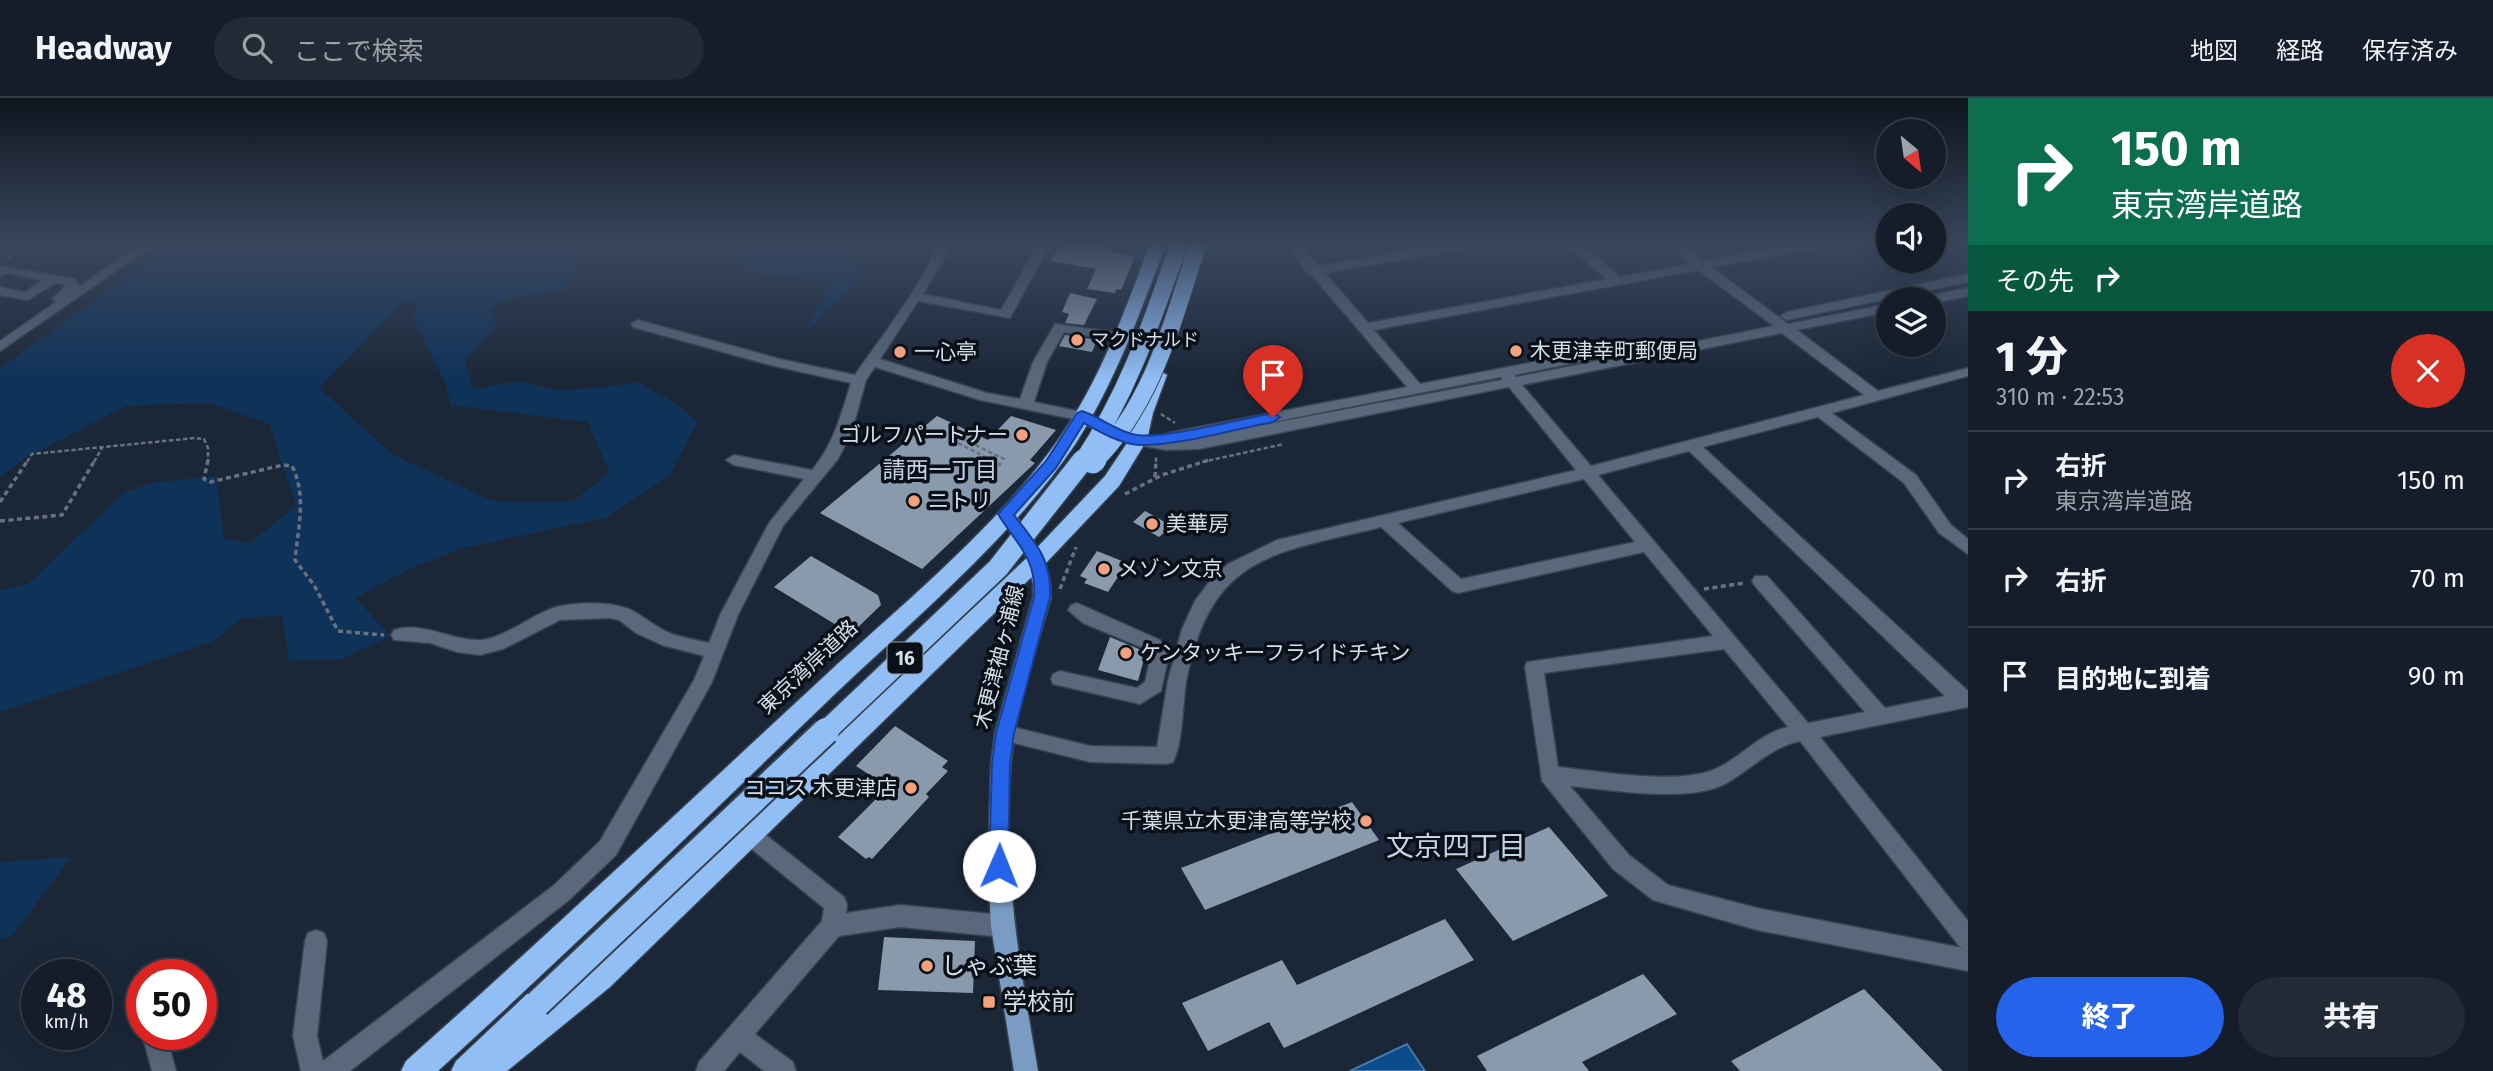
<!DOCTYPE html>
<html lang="ja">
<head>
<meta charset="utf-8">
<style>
	body { margin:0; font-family:"Fira Sans","Noto Sans JP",sans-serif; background:#212a35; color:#f1f3f6; height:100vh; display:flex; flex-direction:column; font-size:26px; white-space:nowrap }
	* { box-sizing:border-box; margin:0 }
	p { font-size:23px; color:#9da2a8 }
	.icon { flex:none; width:38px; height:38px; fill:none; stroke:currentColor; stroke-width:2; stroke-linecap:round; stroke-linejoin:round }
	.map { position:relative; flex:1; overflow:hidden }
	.details { display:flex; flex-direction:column; background:#141d29; width:525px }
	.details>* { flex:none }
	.hud { background:#0b6e4f; color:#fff; overflow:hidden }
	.needle { width:46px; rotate:151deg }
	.tools { position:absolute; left:1876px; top:21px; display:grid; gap:14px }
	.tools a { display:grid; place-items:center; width:70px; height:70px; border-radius:50%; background:#141d29; box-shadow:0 7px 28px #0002,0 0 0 2px #333b46; font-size:35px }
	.speed { position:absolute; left:21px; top:861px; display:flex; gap:14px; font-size:35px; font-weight:700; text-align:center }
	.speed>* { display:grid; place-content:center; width:91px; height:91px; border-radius:50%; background:#141d29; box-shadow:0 7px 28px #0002,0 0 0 2px #333b46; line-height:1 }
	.speed small { font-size:18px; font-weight:400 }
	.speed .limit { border:10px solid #d22; background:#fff; color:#111 }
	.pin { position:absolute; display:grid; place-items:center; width:60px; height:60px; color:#fff; margin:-72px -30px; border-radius:50% 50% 50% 0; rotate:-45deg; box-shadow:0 0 7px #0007 }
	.pin .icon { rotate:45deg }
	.me { position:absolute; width:77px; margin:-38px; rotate:1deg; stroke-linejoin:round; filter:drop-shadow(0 0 5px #0008) }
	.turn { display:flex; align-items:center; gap:24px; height:147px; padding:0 28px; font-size:32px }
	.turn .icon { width:91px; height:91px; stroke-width:2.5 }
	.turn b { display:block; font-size:49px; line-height:60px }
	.then { display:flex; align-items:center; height:66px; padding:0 28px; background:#0003; gap:14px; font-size:26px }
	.round { display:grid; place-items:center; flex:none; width:74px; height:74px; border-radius:37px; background:#212a35 }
	.overview { display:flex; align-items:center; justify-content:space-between; height:119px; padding:0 28px }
	h1 { font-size:42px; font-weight:800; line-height:52px }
	.cta { display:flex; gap:14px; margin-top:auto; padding:14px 28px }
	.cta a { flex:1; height:80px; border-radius:42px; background:#2563eb; color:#fff; font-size:28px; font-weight:800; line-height:80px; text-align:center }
	.cta a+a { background:#212a35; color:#f1f3f6 }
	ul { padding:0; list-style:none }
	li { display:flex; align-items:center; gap:21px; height:98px; padding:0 28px; border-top:2px solid #333b46 }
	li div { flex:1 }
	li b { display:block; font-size:26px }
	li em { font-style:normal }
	header { display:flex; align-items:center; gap:42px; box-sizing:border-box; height:98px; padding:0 35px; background:#141d29; border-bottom:2px solid #333b46 }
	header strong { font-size:33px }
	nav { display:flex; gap:38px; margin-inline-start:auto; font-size:24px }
	.search { width:490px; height:63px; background:#212a35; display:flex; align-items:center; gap:18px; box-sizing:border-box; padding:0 24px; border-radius:38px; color:#9da2a8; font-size:26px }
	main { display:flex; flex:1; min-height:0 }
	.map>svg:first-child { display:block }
</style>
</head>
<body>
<header>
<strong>Headway</strong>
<div class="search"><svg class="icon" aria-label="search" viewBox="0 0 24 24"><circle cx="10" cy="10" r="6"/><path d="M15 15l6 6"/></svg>ここで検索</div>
<nav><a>地図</a><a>経路</a><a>保存済み</a></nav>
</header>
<main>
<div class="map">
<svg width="1968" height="973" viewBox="0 0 1968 973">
	<rect width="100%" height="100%" fill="#1b2737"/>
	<path fill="#0f3258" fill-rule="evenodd" d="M174,146H586L566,191L511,200L492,209L496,228L465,263L474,291L518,283L555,292L600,290L637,284L672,303L698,323L669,378L605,420L463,450L409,471L355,500L391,538L342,561L289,563L282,517L240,521L214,543L0,614V492L27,487L122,396L150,385L217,378L223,440L250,445L296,408L269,326L211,305L126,308L27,359L0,379V270ZM404,203L419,207L413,219L445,285L451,307L587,324L610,374L572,404H502L488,401L392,356L319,290Z
		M739,146H847L859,183L803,236L832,184L750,174Z
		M71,759L13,837L0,842V764Z"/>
	<path fill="#0b4c8d" stroke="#4878a9" stroke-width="2" d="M1407,946L1425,973H1350Z"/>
	<path fill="#8a9aad" d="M1060,146H1111L1108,153L1135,159L1121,192L1116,191L1115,195L1087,191L1096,171L1051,163Z
		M1070,195L1097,201L1084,227L1065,225L1069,216L1062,214Z
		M1065,237L1097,242L1092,254L1059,248Z
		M937,318L988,342L1011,318L1056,332L1030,362L1035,365L922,471L820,415Z
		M1145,413L1172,428L1159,439L1133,424Z
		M1097,453L1127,465L1108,494L1084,485L1087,481L1080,478Z
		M811,458L878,497L881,507L851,536L774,489Z
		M1110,539L1146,554L1138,583L1098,572Z
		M895,628L948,663L942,669L948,673L926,696L929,699L872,761L869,759L866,761L838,739L888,689L856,668Z
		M1352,704L1379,742L1205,812L1181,770Z
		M1549,729L1608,798L1513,843L1456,771Z
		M1445,821L1474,862L1284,950L1269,924L1208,953L1182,905L1282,862L1297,887Z
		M884,839L975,843L973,895L878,892Z
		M1643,876L1677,916L1582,964L1589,973H1487L1477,958Z
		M1864,891L1943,973H1740L1731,963Z"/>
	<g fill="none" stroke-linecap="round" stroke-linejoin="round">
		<g stroke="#37424f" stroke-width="3">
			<path id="minor" d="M141,146H155L0,253V243L56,204L52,201L66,187L56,185L27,202L0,197V189L25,194L42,182L6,175L0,178V168L75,181L80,188Z
				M937,146H949L948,154L923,196L1001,212L1038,146H1050L1010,220L918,203L880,261L987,295L1020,301L1033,264L1055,226L1127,236L1129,239L1122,243L1064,234L1047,264L1034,304L1087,315L1113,329L1166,342L1168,335L1173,334L1407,289L1312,177L1308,176L1287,146H1300L1319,168L1445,146H1472L1466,150L1325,175L1368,225L1607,181L1566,146H1580L1620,179L1690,166L1666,146H1680L1703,163L1796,146H1822L1816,150L1711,169L1788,226L1888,206V214L1797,232L1878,293L1968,270V278L1832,315L1916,377L1951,427L1968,441V456L1939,435L1904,385L1818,319L1703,349L1968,593V609L1820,639L1968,823V873L1757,832L1653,802L1613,771L1542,683L1525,569L1527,564L1713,538L1644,454L1458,495L1452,493L1381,429C1275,455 1212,456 1187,579C1182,604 1184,642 1173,664L1166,666L1090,664L998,641L995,635L998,629L1005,627L1090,648L1157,649L1168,582L1182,531L1195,503L1210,483L1228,466L1277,442L1576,372L1509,289L1199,351L1166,352L1138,347L1103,337L1078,322L980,302L875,269L866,282L852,333L838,361L783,428L738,517L712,584L616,757L569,802L350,973H301L293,938L305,843L308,835L316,832L324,835L327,843L317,938L323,963L553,788L600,743L694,582L704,558L662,547L636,535L619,522L609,520L560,522L503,551L480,557L457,554L430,545L394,542L391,537L394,532C423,523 449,542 478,542C501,543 532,516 556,509C576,504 612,503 631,512C645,519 656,530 672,536C684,540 697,542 709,545L720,517L769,425L804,381L734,367L726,362L734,357L812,372C834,346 841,316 851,285L770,267L633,229L631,226L638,222L780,261L855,277C872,252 933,172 937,146ZM1698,172L1774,228L1516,279L1514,277L1643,251L1650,247L1643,243L1420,286L1374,232ZM1782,235L1864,297L1591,368L1522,287ZM1501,279L1502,282L1187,341ZM1689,353L1945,598L1885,610L1767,478H1755L1752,483L1755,488L1865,614L1808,625L1598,377ZM1584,381L1635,444L1461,481L1398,425ZM1724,551L1788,629C1759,635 1740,661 1713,672C1674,687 1600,673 1558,669L1544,575ZM1800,643L1960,849L1963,850L1757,810L1668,787L1629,757L1570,688C1611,692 1689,705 1725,686C1750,672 1771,649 1800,643Z
				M1968,176V184L1787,222L1780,218L1787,214Z
				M1968,190V198L1934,205V201H1925L1927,198Z
				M1077,505L1160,542L1169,557L1161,593L1140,606L1053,586L1051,581L1053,576L1060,573L1137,590L1145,584L1151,557L1148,552L1083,525L1068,512L1071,507Z
				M750,728L757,730L844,799L847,806L846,815L900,807L1002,817L1010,820L1013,828L1010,836L1002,839L900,829L839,838L755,936L793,964L796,973H764L740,954L724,973H696L699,964L822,823L824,810L743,744L739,737L743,730Z
				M142,936H166L176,973H152Z"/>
		</g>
		<g stroke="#37424f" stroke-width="3">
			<path id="major" d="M1006,410L1012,412C1032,440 1051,463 1051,499C1039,545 1021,592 1014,639C998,751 1019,863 1038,973H1014L991,828L988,768L991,665L995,635L1033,499V486L1025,455L998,416Z"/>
		</g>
		<g stroke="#37424f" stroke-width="3">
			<path id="highway" d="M1150,146H1166C1140,214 1116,283 1076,345C1015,437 916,519 836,595C704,722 573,850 438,973H401L406,963C544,840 680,712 816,586C898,509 996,432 1060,339C1101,281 1125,212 1150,146Z
				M1158,272L1167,277L1153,315L1147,342L1119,388L1045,466L610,889L507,973H451L456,963L527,896L537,892L547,896L549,902L590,869L1031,456L1105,378L1129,342L1135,315L1149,277Z"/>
		</g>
		<path stroke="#67717f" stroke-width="2.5" stroke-dasharray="4.5 2.5" stroke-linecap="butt" d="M8,160L30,146
			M1161,316L1175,325
			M963,341L1006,362
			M958,345L995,364
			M27,364L32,356L195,340L204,341L208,350V364
			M94,364L102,350
			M1156,364V359
			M1202,364L1284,346"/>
		<path stroke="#67717f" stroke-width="3.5" stroke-dasharray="5 3.5" stroke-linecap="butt" d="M208,362L204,381L210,384L283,367L292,368C307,398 298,430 295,462L314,487L338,533L384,537
			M991,362L1001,367
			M1155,379L1156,362
			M1125,396L1162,377L1209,362
			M0,404L28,362
			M0,423L62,417L95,362
			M1060,491L1076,449
			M1704,491L1745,485"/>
		<use href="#minor" fill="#59687a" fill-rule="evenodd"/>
		<use href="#major" fill="#7a9cc4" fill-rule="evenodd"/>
		<use href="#highway" fill="#90bef5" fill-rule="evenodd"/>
		<g stroke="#37424f" stroke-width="19" stroke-linecap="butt">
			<path id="highway-bridge-far2" d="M1082,364C1129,293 1151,226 1179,146
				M1094,364C1153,306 1173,222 1198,146"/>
		</g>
		<g stroke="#37424f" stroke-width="24" stroke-linecap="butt">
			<path id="highway-bridge-far1" d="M1093,365L1096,362
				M824,635L998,470L1083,362"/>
		</g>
		<g stroke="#37424f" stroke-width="30" stroke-linecap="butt">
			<path id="highway-bridge" d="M537,906L826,633"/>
		</g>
		<use href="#highway-bridge-far2" stroke="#90bef5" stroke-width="17"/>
		<use href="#highway-bridge-far1" stroke="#90bef5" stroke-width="21"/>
		<use href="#highway-bridge" stroke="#90bef5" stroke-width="26"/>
	</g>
	<linearGradient id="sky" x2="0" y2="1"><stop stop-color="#0f151e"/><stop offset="0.52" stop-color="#39475e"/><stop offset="1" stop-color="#39475e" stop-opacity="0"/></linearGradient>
	<rect width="1968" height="282" fill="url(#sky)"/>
	<path fill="#2563eb" stroke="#184099" stroke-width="2" d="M1082,313C1101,319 1117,334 1137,337C1165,341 1241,321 1273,315L1280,319L1273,324C1233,331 1179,348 1139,347C1121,346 1100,334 1084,325L1056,370L1014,417C1035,445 1052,461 1050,499L1014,635L1010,665L1008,768L1005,775L999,777L992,775L989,768L992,665L996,635L1034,499C1037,460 1017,447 998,416L1046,363L1077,315Z"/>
	<g fill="#f2a17e" stroke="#0a1017" stroke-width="2.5">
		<circle cx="1077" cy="242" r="7"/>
		<circle cx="1516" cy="253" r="7"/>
		<circle cx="900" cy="254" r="7"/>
		<circle cx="1022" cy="337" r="7"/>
		<circle cx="914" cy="403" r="7"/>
		<circle cx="1152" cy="426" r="7"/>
		<circle cx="1104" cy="471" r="7"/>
		<circle cx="1126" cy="555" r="7"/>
		<circle cx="911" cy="690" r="7"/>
		<circle cx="1366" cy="723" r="7"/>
		<circle cx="927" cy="868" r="7"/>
		<rect x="982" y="897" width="14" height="14" rx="3.5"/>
	</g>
	<g text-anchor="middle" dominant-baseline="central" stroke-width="7" stroke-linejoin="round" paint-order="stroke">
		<g font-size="18" fill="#d7dfea" stroke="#0a1017" text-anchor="start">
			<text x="1091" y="242">マクドナルド</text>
		</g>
		<rect fill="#0a1017" stroke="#9aa1ab" stroke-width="2" x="887.5" y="544.5" width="35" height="31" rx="5"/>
		<g font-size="19" font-weight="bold" fill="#d7dfea">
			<text x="905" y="560">16</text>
		</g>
		<g font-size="21" fill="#d7dfea" stroke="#0a1017" text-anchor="start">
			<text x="1530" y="253">木更津幸町郵便局</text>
			<text x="914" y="254">一心亭</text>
			<text x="1008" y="337" text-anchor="end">ゴルフパートナー</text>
			<text x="928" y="403">ニトリ</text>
			<text x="1166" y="426">美華房</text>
			<text x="1118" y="471">メゾン文京</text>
			<text x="1140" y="555">ケンタッキーフライドチキン</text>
			<text x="897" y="690" text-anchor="end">ココス 木更津店</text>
			<text x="1352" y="723" text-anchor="end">千葉県立木更津高等学校</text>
		</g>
		<g font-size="21" fill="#d7dfea" stroke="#0a1017">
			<text transform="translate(999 559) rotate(-76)">木更津袖ヶ浦線</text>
			<text transform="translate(808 569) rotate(-43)">東京湾岸道路</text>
		</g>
		<g font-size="23" fill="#c2d3e8" stroke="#0a1017">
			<text x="940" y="372">請西一丁目</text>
		</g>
		<g font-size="24" fill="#d7dfea" stroke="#0a1017" text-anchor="start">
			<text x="941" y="868">しゃぶ葉</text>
			<text x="1003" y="904">学校前</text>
		</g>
		<g font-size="28" fill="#c2d3e8" stroke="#0a1017">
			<text x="1456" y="748">文京四丁目</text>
		</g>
	</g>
</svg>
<div class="tools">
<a><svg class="needle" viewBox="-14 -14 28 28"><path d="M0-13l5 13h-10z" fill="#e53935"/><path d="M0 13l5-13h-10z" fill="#9da2a8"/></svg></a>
<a><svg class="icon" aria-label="sound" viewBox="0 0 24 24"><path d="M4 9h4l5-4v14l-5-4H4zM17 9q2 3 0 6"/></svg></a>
<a><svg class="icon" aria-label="layers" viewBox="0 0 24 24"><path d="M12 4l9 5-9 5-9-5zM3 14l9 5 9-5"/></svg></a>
</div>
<div class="speed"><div>48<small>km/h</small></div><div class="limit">50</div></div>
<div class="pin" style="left:1273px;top:319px;background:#d93025"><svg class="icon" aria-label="arrive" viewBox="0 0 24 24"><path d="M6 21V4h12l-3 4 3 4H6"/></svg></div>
<svg class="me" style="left:999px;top:768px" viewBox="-20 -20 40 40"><circle r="19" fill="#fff"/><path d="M0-13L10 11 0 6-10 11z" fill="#2563eb"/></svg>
</div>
<section class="details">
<div class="hud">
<div class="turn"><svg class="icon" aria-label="right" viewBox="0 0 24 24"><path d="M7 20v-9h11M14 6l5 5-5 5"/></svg><div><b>150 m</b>東京湾岸道路</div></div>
<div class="then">その先<svg class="icon" aria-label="right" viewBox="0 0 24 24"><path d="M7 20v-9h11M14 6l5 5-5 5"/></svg></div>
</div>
<div class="overview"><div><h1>1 分</h1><p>310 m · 22:53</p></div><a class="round" style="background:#d93025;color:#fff"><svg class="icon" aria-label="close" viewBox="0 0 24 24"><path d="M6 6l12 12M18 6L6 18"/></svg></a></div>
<ul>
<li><svg class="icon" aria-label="right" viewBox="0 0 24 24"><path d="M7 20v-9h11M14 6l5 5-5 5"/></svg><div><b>右折</b><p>東京湾岸道路</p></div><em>150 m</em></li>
<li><svg class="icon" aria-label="right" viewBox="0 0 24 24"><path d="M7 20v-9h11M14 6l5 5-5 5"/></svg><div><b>右折</b></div><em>70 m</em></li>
<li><svg class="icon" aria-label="arrive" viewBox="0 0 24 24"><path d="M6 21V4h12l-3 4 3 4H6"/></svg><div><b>目的地に到着</b></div><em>90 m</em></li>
</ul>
<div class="cta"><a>終了</a><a>共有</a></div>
</section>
</main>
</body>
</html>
